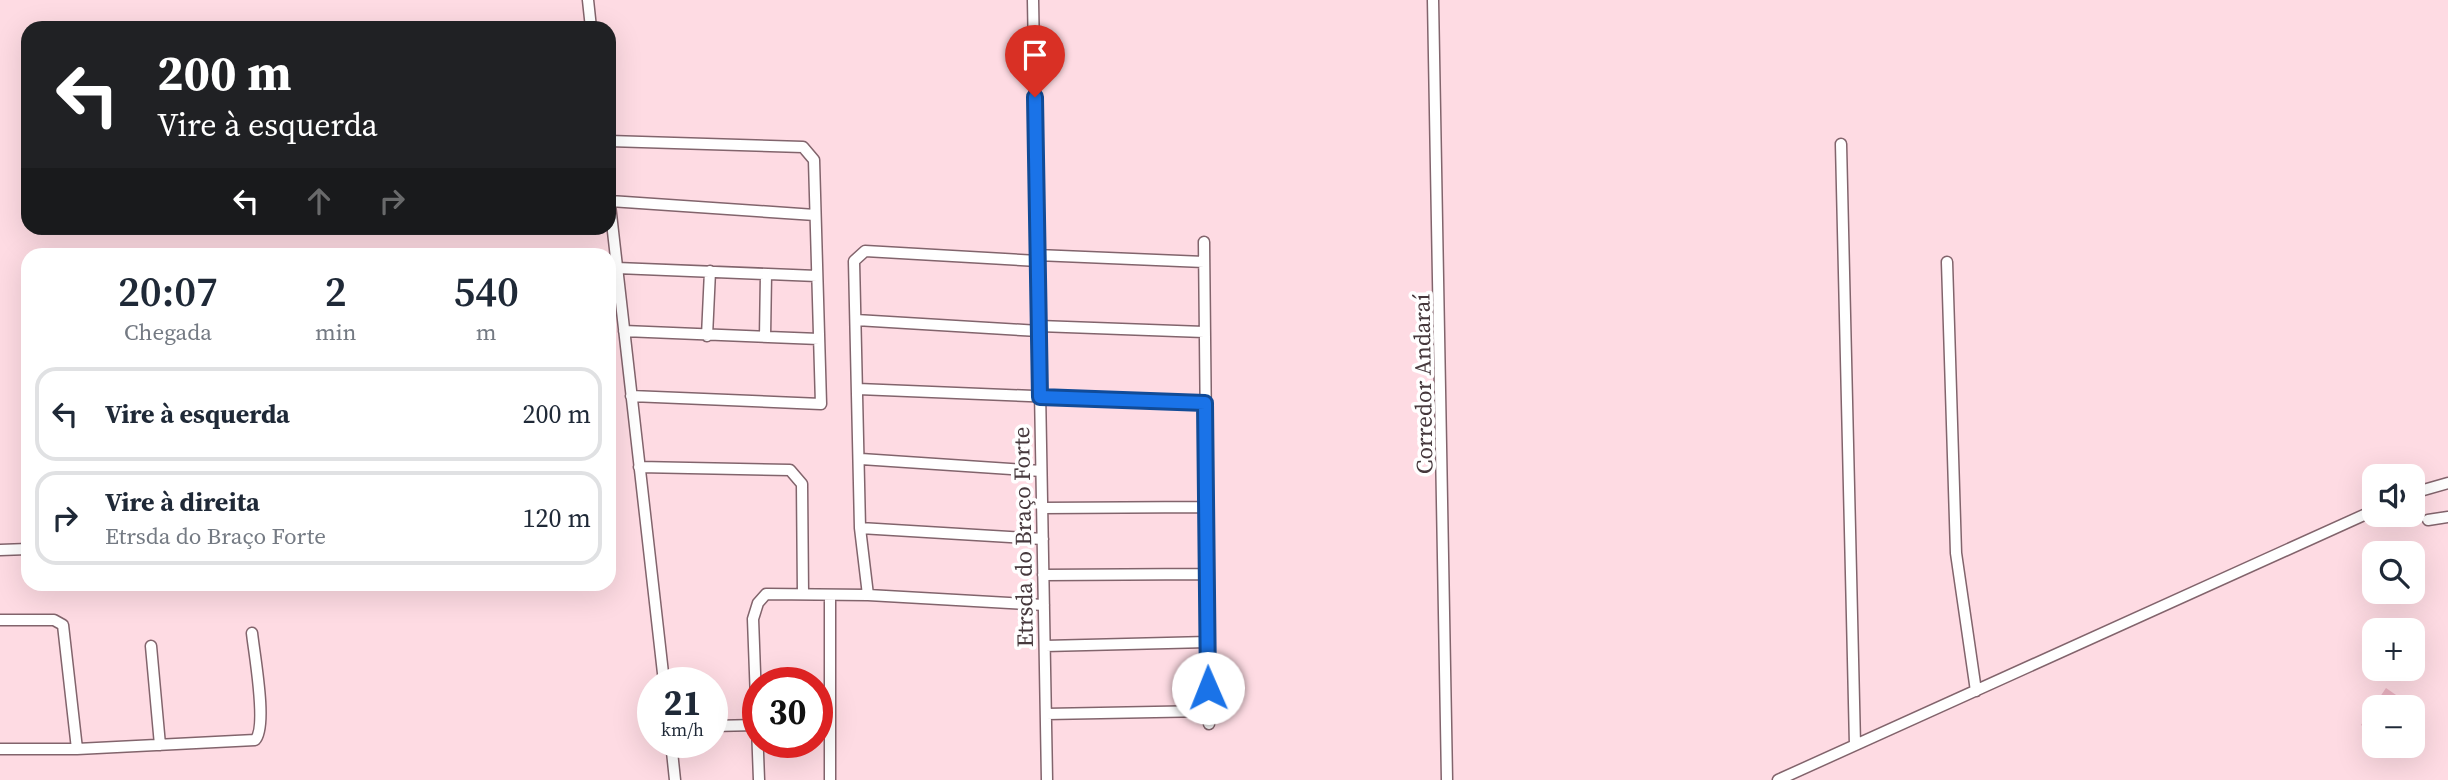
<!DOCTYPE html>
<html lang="pt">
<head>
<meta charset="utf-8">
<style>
	body { margin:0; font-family:"Source Serif 4",serif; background:#f6f6f7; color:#1f2937; height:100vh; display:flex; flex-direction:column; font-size:26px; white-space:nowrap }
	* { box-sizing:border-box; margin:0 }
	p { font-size:23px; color:#747a83 }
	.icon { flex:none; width:38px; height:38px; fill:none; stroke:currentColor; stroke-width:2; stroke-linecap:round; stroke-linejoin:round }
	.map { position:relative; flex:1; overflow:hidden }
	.details { position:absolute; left:21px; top:248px; width:595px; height:343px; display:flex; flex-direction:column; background:#fff; border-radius:21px; box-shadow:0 7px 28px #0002 }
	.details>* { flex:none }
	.hud { position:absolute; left:21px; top:21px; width:595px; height:214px; border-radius:21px; box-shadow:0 7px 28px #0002; background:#202124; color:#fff; overflow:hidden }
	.controls { position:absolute; left:2362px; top:464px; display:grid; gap:14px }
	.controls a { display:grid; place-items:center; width:63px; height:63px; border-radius:14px; background:#fff; box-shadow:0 7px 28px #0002; font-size:35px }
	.speed { position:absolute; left:637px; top:667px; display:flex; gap:14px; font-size:35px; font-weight:700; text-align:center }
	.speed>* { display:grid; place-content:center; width:91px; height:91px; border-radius:50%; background:#fff; box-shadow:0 7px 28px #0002; line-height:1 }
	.speed small { font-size:18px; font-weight:400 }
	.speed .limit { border:10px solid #d22; background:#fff; color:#111 }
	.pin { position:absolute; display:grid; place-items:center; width:60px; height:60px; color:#fff; margin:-72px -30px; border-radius:50% 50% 50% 0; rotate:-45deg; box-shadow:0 0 7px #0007 }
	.pin .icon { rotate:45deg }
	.me { position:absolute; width:77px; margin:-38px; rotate:359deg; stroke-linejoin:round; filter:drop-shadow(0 0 5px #0008) }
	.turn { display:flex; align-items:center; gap:24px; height:147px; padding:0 21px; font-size:32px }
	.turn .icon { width:91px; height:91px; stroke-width:2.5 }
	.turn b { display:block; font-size:49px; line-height:60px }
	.lanes { display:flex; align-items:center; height:66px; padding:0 21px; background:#0003; justify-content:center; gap:35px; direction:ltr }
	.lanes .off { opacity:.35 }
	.eta { display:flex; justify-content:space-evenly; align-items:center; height:119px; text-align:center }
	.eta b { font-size:42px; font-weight:600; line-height:49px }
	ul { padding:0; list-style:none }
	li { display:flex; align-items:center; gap:21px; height:94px; margin:0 14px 10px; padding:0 7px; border:4px solid #e0e1e3; border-radius:21px }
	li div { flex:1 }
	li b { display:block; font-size:26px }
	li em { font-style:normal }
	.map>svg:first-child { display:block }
</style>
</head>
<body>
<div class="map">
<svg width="2448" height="780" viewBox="0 0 2448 780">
	<rect width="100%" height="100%" fill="#fedbe3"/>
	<path fill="#ecb3c2" d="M2386,688L2409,704L2407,707H2375V734L2361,725Z"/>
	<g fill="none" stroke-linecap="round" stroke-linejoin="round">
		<g stroke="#82646c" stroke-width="13">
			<path id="minor" d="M588,0L591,28
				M1033,0L1047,780
				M1433,0L1447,780
				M609,141L803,147L814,160L821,404L631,396
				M1841,144L1855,745
				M609,196L664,682
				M610,201L815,215
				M1204,242L1209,724
				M1037,255L1204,262
				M1038,261L865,251L854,261L860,528L868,595L1044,605
				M1947,262L1956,553L1976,691
				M617,268L817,276
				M856,320L1039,331
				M1039,326L1204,332
				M624,331L819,339
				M707,336L710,271
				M765,337L766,274
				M858,389L1205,403
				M861,459L1041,471
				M639,467L790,470L802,484L803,594
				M2413,493L2448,483
				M1042,508L1206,507
				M2428,520L2448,517
				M860,528L1043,539
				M0,550L28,549
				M1043,575L1207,574
				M0,620H54L63,625L77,749
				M151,646L160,745
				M1045,646L1208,642
				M1046,714L1209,711
				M712,726L757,725
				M671,742L675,780
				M0,749H77L255,740C268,727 254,653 252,633
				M759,780L753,619L758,603L766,594L868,595
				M830,780V595
				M1778,780L2375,510"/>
		</g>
		<use href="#minor" stroke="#fff" stroke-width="10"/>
	</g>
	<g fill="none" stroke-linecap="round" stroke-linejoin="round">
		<g stroke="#114b97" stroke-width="18">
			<path id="route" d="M1035,97L1040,397L1205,403L1208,688"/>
		</g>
		<use href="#route" stroke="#1a73e8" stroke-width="12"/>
	</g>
	<g text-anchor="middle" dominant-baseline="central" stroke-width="7" stroke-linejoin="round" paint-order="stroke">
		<g font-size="23" fill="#46383c" stroke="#fff">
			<text transform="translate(1423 384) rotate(-91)">Corredor Andaraí</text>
			<text transform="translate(1023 537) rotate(-91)">Etrsda do Braço Forte</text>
		</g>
	</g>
</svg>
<div class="controls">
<a><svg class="icon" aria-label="sound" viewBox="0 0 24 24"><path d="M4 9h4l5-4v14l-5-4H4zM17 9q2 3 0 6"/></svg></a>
<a><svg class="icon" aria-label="search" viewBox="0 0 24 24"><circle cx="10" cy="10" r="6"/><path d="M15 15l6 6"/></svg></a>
<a>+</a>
<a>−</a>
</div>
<div class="speed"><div>21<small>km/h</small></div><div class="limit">30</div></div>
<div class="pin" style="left:1035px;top:97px;background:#d93025"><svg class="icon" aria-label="arrive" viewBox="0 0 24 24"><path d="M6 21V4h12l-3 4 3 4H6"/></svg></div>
<svg class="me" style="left:1208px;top:688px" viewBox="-20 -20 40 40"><circle r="19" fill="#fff"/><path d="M0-13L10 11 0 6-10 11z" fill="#1a73e8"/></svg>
<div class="hud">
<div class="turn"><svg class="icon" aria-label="left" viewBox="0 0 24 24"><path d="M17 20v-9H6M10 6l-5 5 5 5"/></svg><div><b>200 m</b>Vire à esquerda</div></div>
<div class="lanes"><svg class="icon" aria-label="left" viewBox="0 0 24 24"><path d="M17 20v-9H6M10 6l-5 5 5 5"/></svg><svg class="icon off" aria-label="ahead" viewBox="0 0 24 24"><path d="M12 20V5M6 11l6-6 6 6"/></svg><svg class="icon off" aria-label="right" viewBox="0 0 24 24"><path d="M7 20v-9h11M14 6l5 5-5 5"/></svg></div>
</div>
<section class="details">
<div class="eta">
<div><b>20:07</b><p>Chegada</p></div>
<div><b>2</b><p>min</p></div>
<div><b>540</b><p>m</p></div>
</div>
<ul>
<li><svg class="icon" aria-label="left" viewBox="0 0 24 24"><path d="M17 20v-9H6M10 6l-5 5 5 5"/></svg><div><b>Vire à esquerda</b></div><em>200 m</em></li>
<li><svg class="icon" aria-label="right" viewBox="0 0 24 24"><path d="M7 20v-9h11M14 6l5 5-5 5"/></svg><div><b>Vire à direita</b><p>Etrsda do Braço Forte</p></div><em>120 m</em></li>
</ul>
</section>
</div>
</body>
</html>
